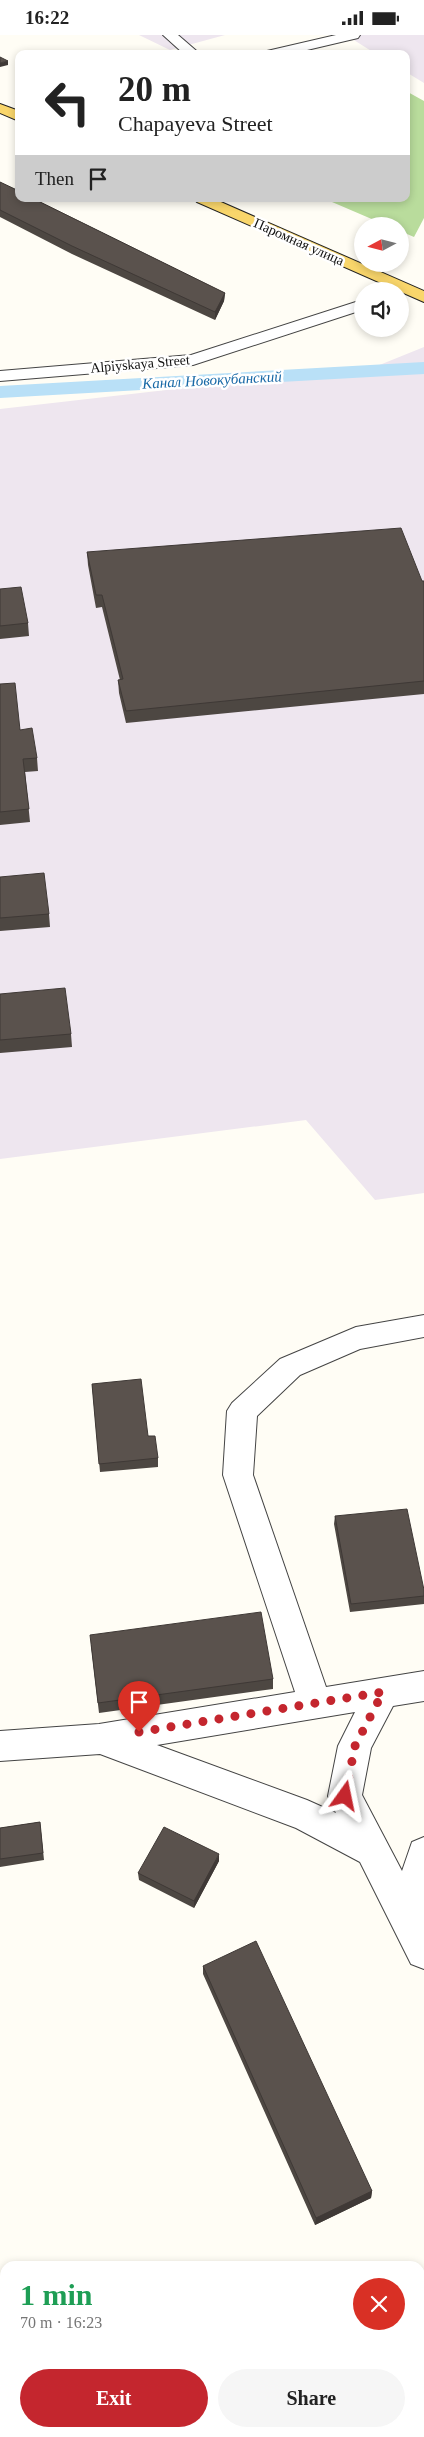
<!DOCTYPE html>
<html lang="en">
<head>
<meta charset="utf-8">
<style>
	body { margin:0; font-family:"Times New Roman",serif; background:#f6f6f6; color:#222; height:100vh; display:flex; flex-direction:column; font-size:19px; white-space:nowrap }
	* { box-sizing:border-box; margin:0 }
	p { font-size:16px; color:#767676 }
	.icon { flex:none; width:28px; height:28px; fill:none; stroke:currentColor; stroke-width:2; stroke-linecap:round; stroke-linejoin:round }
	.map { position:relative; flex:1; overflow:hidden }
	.sheet { position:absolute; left:0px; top:2226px; width:425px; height:176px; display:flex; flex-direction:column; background:#fff; border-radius:15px 15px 0 0; box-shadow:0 2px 8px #0003 }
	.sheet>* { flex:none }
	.banner { position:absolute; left:15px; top:15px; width:395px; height:152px; border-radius:10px; box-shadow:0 2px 8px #0003; background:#fff; color:#222; overflow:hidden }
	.needle { width:32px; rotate:263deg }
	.buttons { position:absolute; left:354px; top:182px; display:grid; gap:10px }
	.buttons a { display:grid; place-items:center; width:55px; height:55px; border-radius:50%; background:#fff; box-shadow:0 2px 8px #0003; font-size:25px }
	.pin { position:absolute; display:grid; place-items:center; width:42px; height:42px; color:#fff; margin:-51px -21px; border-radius:50% 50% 50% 0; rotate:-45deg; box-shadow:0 0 5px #0007 }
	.pin .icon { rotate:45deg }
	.me { position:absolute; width:55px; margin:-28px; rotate:12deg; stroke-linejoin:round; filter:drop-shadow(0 0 4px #0008) }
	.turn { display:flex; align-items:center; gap:18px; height:105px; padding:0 20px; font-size:22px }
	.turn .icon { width:65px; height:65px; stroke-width:2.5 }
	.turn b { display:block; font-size:35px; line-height:42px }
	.then { display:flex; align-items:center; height:48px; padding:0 20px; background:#0003; gap:10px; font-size:19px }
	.round { display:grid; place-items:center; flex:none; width:52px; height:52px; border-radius:26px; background:#f6f6f6 }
	.summary { display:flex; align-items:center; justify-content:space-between; height:85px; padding:0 20px }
	h1 { font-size:30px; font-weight:700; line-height:38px; color:#1e9e55 }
	.button { display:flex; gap:10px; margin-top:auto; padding:10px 20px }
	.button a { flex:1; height:58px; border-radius:30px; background:#c4262e; color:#fff; font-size:20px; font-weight:700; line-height:58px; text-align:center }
	.button a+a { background:#f6f6f6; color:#222 }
	.status { display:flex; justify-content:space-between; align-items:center; height:35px; padding:0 25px; background:#fff; direction:ltr }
	.status svg { height:14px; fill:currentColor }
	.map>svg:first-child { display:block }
</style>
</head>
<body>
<div class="status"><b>16:22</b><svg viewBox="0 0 49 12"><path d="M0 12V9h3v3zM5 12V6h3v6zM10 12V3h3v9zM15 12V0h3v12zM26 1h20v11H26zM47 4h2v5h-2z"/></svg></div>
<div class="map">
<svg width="424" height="2402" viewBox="0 0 424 2402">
	<rect width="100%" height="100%" fill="#fffdf5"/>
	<path fill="#eee6ef" d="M139,0H225L170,15Z
		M346,0H424V48L406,37V19H376Z
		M424,312V1158L375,1165L306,1085L0,1124V374L377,331Z"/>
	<path fill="#b9dc9c" d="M406,56L424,66V183L414,202L400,196V191H388L325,164H406Z"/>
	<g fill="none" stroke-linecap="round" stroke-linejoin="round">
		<path fill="#b9e0f7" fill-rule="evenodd" d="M424,327V339L0,363V351Z"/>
		<g stroke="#444" stroke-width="2">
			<path id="minor" d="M163,0H178L200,19H184Z
				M336,0H360L358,3L290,19H265L267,16Z
				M362,265V275L193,330L0,346V336L191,320Z
				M424,1280V1302L360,1314L300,1340L257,1381L253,1440L326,1652L424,1636V1666L393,1671L371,1713L362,1760L402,1836L412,1807L424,1802V1934L411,1929L360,1827L296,1793L100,1719L0,1726V1696L99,1689L295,1657L223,1440L227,1376L232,1368L280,1324L356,1292ZM355,1677L338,1711L328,1761L336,1778L307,1765L157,1710Z"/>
		</g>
		<g stroke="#222" stroke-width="2">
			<path id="major" d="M0,69L19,76V86L0,78Z
				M194,164H214L424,256V267L197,167Z"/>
		</g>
		<use href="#minor" fill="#fff" fill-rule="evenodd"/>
		<use href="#major" fill="#f9d66b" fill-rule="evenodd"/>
	</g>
	<path fill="#4d4742" d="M0,147L225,258L224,266L215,285L72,219L0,182Z
		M87,517L424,546V659L126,688L119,658L118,645H120L102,572L96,573L88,530Z
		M0,554L28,588L29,601L0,604Z
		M0,649L20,695L37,723L38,736L25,737L30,787L0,790Z
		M0,842L49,879L50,892L0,896Z
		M0,959L71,999L72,1012L0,1018Z
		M92,1349L148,1401L158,1423V1432L100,1437Z
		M335,1481L424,1555V1569L350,1577L334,1489Z
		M91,1610L273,1644V1654L99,1678Z
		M40,1787L44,1825L0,1832V1793Z
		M219,1826L194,1873L139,1845L138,1838Z
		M203,1931L372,2156L371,2163L315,2190L203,1939Z"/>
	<path fill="#3f3936" d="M8,26V30L0,32V28Z
		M225,258L224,266L215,285V277Z
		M219,1819V1826L194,1873V1866Z
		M372,2156L371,2163L315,2190L316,2183Z
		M424,2378V2382L420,2383V2380Z"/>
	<path fill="#5a524d" stroke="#3f3936" d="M0,22L8,26L0,28Z
		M0,147L19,156V164H34L225,258L215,277L72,211L0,175Z
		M401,493L422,546H424V646L126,676L118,645L123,644L102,560H96L87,517Z
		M21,552L28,588L0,591V554Z
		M15,648L20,695L32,693L37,723L23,724L29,774L0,777V649Z
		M44,838L49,879L0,883V842Z
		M65,953L71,999L0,1005V959Z
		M141,1344L148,1401H155L158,1423L99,1429L92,1349Z
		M407,1474L424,1555V1561L351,1569L335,1481Z
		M261,1577L273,1644L98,1668L90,1600Z
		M40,1787L43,1818L0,1824V1793Z
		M164,1792L219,1819L194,1866L138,1838Z
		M256,1906L372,2156L316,2183L203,1931Z
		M424,2294V2378L420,2380V2296Z
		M131,2398H197V2402H131Z"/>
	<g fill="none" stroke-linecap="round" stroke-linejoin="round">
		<path stroke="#c4262e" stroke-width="9" stroke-dasharray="0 16.2" d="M139,1697L383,1657L355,1711L345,1761"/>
	</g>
	<g text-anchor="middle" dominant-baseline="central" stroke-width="5" stroke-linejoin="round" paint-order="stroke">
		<g font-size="14" fill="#111" stroke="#fff">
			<text transform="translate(299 207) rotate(24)">Паромная улица</text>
			<text transform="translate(140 329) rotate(-5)">Alpiyskaya Street</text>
		</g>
		<g font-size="15" font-style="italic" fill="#1768a6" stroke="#fff">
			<text transform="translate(212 345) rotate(-3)">Канал Новокубанский</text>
		</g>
	</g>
</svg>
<div class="buttons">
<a><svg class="needle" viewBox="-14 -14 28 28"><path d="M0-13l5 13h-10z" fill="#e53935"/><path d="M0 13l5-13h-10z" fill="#767676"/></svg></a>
<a><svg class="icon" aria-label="sound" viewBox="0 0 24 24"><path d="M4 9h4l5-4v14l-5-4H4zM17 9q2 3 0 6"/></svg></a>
</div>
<div class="pin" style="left:139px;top:1697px;background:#d93025"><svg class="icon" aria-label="arrive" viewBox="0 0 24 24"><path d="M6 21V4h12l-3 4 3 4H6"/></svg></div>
<svg class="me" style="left:345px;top:1761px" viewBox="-20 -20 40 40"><path d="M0-17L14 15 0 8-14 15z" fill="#c4262e" stroke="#fff" stroke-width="4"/></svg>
<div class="banner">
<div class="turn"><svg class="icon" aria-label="left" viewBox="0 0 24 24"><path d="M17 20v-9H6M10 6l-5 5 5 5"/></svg><div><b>20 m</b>Chapayeva Street</div></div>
<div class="then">Then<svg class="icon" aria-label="arrive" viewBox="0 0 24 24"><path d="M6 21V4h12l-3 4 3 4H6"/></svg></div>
</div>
<section class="sheet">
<div class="summary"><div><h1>1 min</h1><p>70 m · 16:23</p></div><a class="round" style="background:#d93025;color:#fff"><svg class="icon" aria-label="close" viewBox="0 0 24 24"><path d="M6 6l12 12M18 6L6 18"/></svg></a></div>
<div class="button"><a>Exit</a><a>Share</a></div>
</section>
</div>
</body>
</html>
